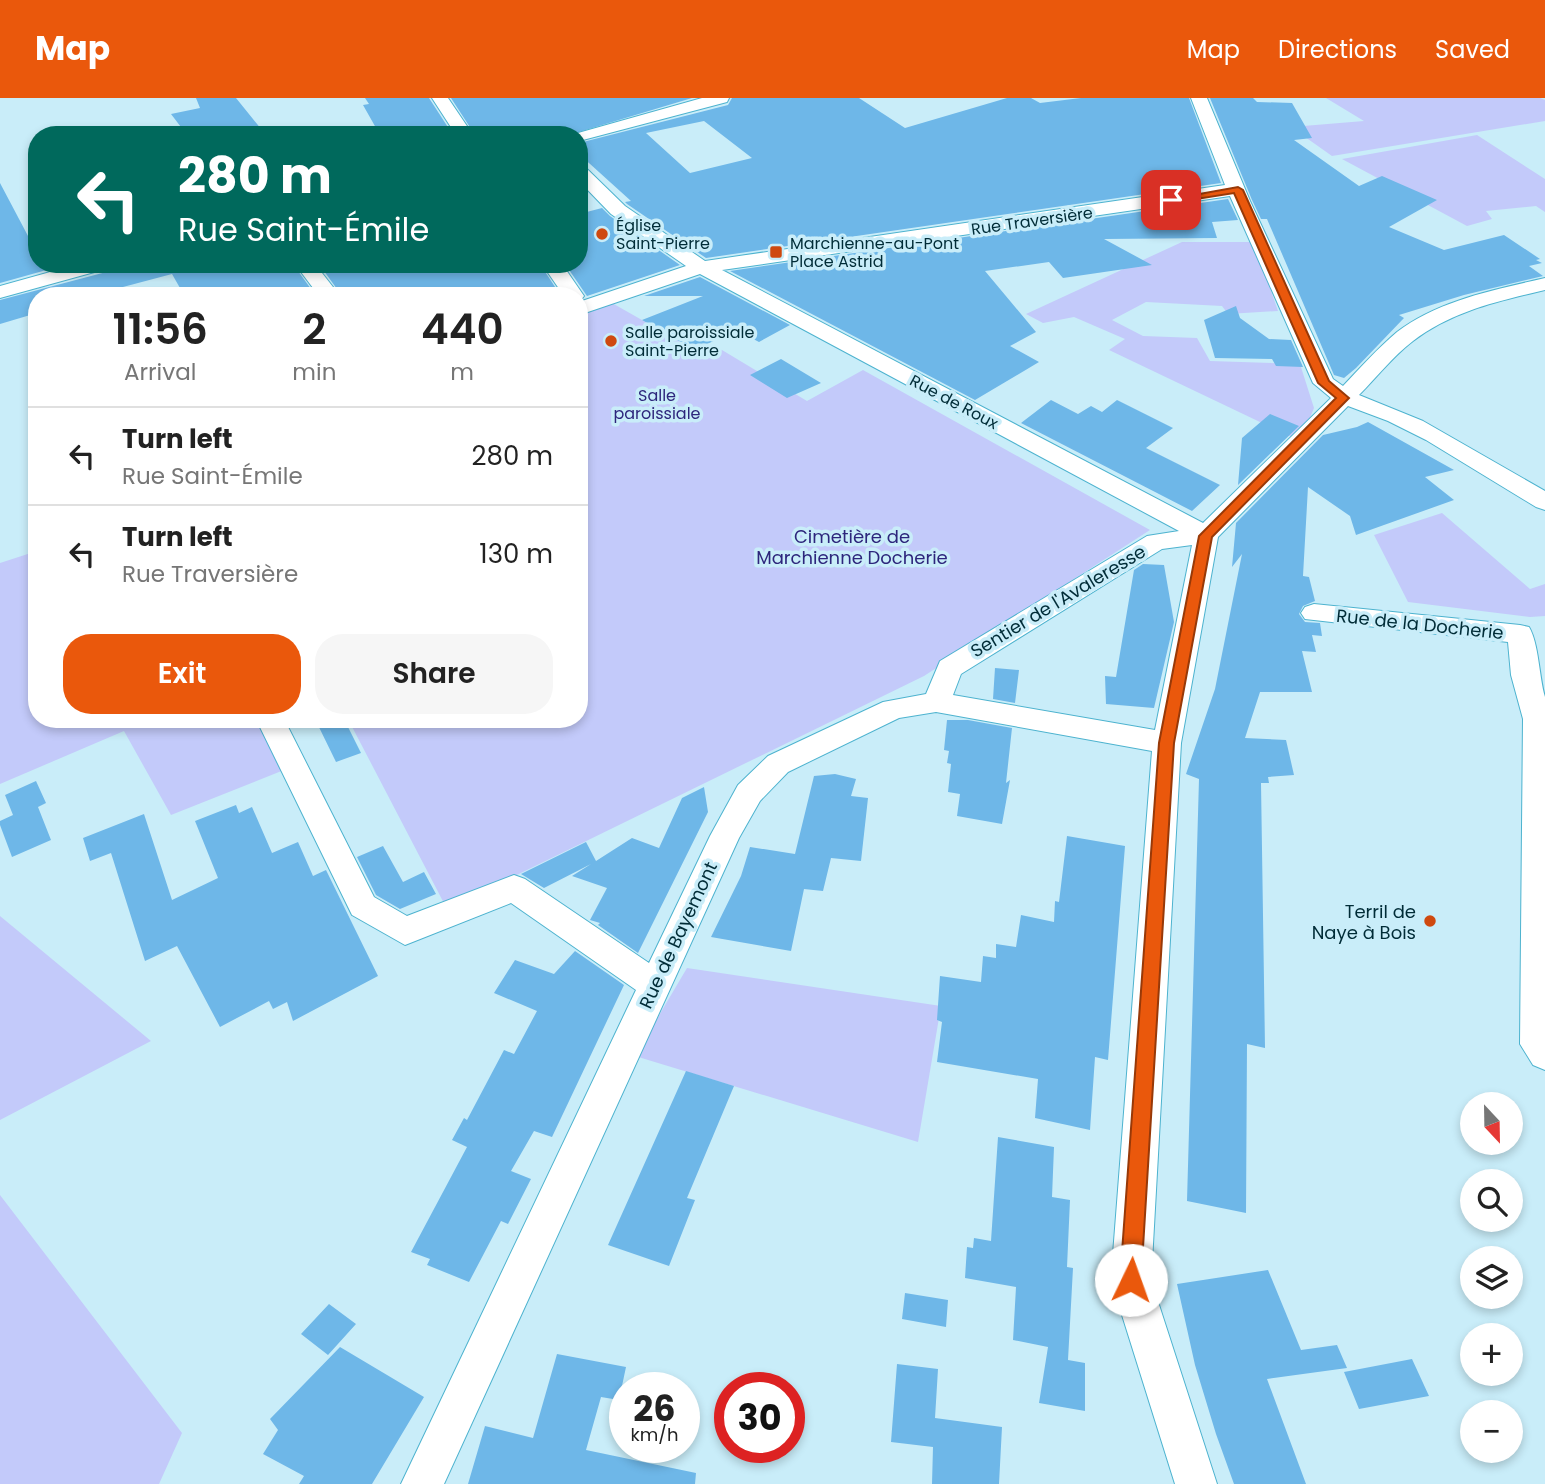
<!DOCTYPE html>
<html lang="en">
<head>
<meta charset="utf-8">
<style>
	body { margin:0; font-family:Poppins,sans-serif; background:#f6f6f6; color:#222; height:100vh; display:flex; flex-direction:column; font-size:26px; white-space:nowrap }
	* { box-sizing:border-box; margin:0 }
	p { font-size:23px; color:#767676 }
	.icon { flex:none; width:38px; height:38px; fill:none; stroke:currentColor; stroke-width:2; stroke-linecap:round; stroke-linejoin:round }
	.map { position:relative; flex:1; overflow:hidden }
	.panel { position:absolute; left:28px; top:189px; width:560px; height:441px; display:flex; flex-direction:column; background:#fff; border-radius:28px; box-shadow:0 4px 10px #0003 }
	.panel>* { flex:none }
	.banner { position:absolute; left:28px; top:28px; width:560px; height:147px; border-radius:28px; box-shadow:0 4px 10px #0003; background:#00695c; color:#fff; overflow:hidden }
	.needle { width:46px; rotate:158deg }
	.buttons { position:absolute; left:1460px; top:994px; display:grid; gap:14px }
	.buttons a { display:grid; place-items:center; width:63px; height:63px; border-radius:50%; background:#fff; box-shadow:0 4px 10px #0003; font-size:35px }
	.speed { position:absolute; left:609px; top:1274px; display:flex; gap:14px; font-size:35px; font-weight:700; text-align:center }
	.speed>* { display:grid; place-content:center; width:91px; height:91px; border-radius:50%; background:#fff; box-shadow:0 4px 10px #0003; line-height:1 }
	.speed small { font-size:18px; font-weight:400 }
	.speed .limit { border:10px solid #d22; background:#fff; color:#111 }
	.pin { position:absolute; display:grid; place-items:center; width:60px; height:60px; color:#fff; margin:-30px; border-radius:14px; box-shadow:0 4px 10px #0006 }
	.me { position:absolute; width:77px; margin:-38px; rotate:3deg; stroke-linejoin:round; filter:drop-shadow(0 0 5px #0008) }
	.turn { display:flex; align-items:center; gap:24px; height:147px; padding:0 35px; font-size:32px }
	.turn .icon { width:91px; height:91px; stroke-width:2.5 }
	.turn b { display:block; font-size:49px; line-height:60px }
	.eta { display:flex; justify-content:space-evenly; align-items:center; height:119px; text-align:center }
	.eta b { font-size:42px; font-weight:600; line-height:49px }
	.primary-button { display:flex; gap:14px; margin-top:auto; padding:14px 35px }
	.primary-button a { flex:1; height:80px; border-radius:28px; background:#ea580c; color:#fff; font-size:28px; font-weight:600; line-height:80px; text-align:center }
	.primary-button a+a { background:#f6f6f6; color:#222 }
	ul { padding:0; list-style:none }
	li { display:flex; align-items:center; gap:21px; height:98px; padding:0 35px; border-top:2px solid #e0e0e0 }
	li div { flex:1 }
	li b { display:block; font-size:26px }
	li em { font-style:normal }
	header { display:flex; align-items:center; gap:42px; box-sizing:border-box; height:98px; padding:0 35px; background:#ea580c; color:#fff }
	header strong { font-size:33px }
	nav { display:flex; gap:38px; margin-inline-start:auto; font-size:24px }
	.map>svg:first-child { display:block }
</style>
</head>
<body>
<header>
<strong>Map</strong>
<nav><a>Map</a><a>Directions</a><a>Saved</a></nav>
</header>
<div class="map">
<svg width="1545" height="1386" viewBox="0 0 1545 1386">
	<rect width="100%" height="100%" fill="#c9edf9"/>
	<path fill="#c3cafa" d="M1326,0H1540L1545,2V23L1332,58L1291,29L1364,23Z
		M1477,37L1545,81V114L1536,108L1486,113L1492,121L1467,128L1342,61Z
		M1182,144H1254L1278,213L1228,216L1222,208L1146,204L1112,222L1143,238L1197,240L1210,263L1300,266L1314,310L1300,343L1109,252L1125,241L1074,219L1043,225L1026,216Z
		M612,205L679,243L722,252L807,303L863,272L1150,432L924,578L447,811L348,621H579V218Z
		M1442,415L1530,491L1545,486V518L1530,519L1408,504L1374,437Z
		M37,453V621H270L294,668L171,717L124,633L0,686V465Z
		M0,818L151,943L0,1022Z
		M687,870L941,908L918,1044L635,958Z
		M0,1097L182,1335L159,1386H0Z"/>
	<path fill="#6eb7e8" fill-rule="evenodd" d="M196,0H236L266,37H187L171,16L200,10Z
		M365,0H429L453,37H380L363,7L369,6Z
		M451,0H692L569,37H475Z
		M732,0H859L905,30L1007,0H1031L1040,5L1081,0H1189L1221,85L706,160L627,106L625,104L631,103L579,56V45L728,7ZM704,23L752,60L690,75L646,35Z
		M1210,0H1253L1257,4L1292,5L1312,40L1294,42L1359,88L1382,78L1437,102L1389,129L1444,152L1504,137L1540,161L1536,162L1542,165L1529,168L1543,178L1464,197L1399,217L1404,220L1356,270L1344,280L1334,277L1267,121H1261L1252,102Z
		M0,85L37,155V166H68L0,185Z
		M1228,101L1238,122L1212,124L1217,140L1104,141L1152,167L1063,180L1049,164L985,173L1036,234L1010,248L1039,264L975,302L730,173Z
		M602,110L610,118L680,167L587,198L565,166H579V116Z
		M114,166H293L316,198H210L209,190L184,197L172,176L89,198H37V215L0,226V202L110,173Z
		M319,166H540L561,198H342Z
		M700,179L790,227L759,244L736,232L695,252L642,222L703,198H644Z
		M1236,208L1240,220L1269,241L1291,242L1303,269L1276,268L1272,261L1215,260L1204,222Z
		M781,261L821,285L787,300L750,277Z
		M1051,302L1078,316L1091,308L1102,314L1117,302L1173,330L1146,350L1220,387L1192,413L1021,325Z
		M1270,316L1299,328L1238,387L1242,340Z
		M1368,324L1454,372L1425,379L1454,402L1356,437L1350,418L1308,389L1303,478L1309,479L1315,503L1303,508L1299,516L1305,524L1320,525L1322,538L1312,537L1316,554L1302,553L1312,594H1260L1245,640L1286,642L1294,677L1268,679L1269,685H1261L1265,950L1247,946L1246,1115L1187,1103L1199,681L1186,676L1215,591L1242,456L1232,469L1236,425L1323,337L1357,329Z
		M1143,466L1164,467L1174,524L1154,610L1106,606L1105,578L1116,579L1134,472Z
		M995,570L1019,572L1015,605L993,601Z
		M315,621H344L361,655L336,664Z
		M947,622H968L1012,630L1006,685L1010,682L1002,726L957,718L960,696L948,694L951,666L947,665L949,653L944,652Z
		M835,676L856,681L851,698L868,700L861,763L831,760L823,793L804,791L791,853L711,839L741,778L750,749L795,756L814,678Z
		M36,683L46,705L38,709L51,742L12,759L0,727V723L13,717L5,697Z
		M704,689L708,714L638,855L598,827L600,825L590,822L607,790L572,778L591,766L544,790L521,776L586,744L596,763L632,740L659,750L682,700Z
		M236,707L239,715L252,709L272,755L298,744L313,778L326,772L378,878L293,923L287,904L273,911L269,903L220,929L177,848L145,863L111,755L90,763L83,740L144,716L172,802L218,780L195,723Z
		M1067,738L1125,748L1108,962L1095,959L1090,1032L1035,1020L1038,981L937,964L942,924L937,922L940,878L981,884L983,858L996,860V846L1016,849L1021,817L1054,824L1055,803L1059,804Z
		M383,748L403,784L424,774L436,796L400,811L376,797L357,759Z
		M575,853L624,887L552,1039L534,1033L511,1073L531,1081L508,1126L501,1123L469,1184L427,1167L430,1161L411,1154L467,1049L452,1042L464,1020L467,1022L504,952L514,956L537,913L494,895L515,862L554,876Z
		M686,973L734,988L687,1100L695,1102L669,1168L608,1147Z
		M998,1039L1054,1049L1052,1099L1070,1102L1067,1169L1073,1170L1068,1262L1085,1265V1313L1039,1305L1048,1249L1013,1242L1016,1189L965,1180L967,1149L973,1150L974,1140L991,1143Z
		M1268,1172L1301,1252L1337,1247L1347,1270L1267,1281L1306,1386H1234L1216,1336L1195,1267L1177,1186Z
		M905,1195L948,1202L946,1229L902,1221Z
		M329,1206L356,1226L328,1257L301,1236Z
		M340,1249L424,1299L372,1386H299L304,1378L263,1356L278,1332L270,1321Z
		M557,1256L626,1269L619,1302L601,1299L586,1352L696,1375L695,1386H468L485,1328L533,1340Z
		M1412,1261L1429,1298L1359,1311L1344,1274Z
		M897,1266L938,1271L935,1320L1002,1329L999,1386H932L933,1349L891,1344Z"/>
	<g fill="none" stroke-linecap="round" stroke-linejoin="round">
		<g stroke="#4db3cf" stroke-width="2">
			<path id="street" d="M432,0H448L473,37H456Z
				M702,0H729L727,4L579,43V37H571Z
				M1191,0H1207L1250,103L1333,281L1343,288C1360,270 1378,250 1397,234C1439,202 1494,192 1545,180V192C1499,203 1452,213 1413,243C1393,258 1377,279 1359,297L1423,323L1545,393V412L1536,409L1426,342L1388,323L1348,308L1218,439L1181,645L1151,1182L1217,1386H1175L1111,1182L1152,653L936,614L899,620L788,674L760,703L739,740L444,1386H401L636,892L511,805L405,847L352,817L256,621H284L374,799L407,818L514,777L525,781L649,865L710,738L738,687L768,658L883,604L926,596L940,563L1147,438L1179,433L700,176L579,217V204L686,168L611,116L579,83V68L585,69L625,108L705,163L1225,87ZM1230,98L1313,285L1331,300L1203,425L722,172ZM1192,447L1155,632L953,597L961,576L1162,451Z
				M79,166H112L109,170L0,200V188Z
				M295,166H315L340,198H319Z
				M542,166H562L584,198L581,202L579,198H564Z
				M1314,506L1520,527L1529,529C1539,546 1539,579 1545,599V972L1533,967L1520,946L1523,621L1511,577L1508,544L1305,521L1301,515L1305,509Z"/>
		</g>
		<use href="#street" fill="#fff" fill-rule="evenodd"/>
	</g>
	<path fill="#ea580c" stroke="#983908" stroke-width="2" d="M1238,89L1243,92L1329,283L1349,300L1212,439L1174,645L1141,1182L1138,1189L1131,1192L1123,1189L1120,1182L1159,645L1199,438L1336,300L1318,285L1234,95L1171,105L1166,102Z"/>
	<g fill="#cf490f" stroke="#c9edf9" stroke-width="2.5">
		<circle cx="602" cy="136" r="7"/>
		<rect x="769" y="147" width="14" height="14" rx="3.5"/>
		<circle cx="611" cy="243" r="7"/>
		<circle cx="1430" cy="823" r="7"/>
	</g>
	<g text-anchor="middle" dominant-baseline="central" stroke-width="7" stroke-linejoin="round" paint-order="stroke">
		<g font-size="16" fill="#002c37" stroke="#c9edf9">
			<text transform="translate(1032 123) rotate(-8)">Rue Traversière</text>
			<text transform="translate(954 304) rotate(28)">Rue de Roux</text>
		</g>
		<g font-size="16" fill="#002c37" stroke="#c9edf9" text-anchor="start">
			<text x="616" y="127">Église<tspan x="616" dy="18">Saint-Pierre</tspan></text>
			<text x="790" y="145">Marchienne-au-Pont<tspan x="790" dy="18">Place Astrid</tspan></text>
			<text x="625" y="234">Salle paroissiale<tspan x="625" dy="18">Saint-Pierre</tspan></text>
		</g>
		<g font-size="16" fill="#2d267c" stroke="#c9edf9">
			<text x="657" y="297">Salle<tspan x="657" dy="18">paroissiale</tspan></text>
		</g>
		<g font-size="18" fill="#2d267c" stroke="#c9edf9">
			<text x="852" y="438">Cimetière de<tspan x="852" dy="21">Marchienne Docherie</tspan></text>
		</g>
		<g font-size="18" fill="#002c37" stroke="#c9edf9">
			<text transform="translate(1058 503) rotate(-31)">Sentier de l'Avaleresse</text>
			<text transform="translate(1420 526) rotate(6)">Rue de la Docherie</text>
			<text transform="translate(678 837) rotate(-65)">Rue de Bayemont</text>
		</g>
		<g font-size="18" fill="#002c37" stroke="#c9edf9" text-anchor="end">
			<text x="1416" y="813">Terril de<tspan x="1416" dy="21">Naye à Bois</tspan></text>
		</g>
	</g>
</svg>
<div class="buttons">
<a><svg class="needle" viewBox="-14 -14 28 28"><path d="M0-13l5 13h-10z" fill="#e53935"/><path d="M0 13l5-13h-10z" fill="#767676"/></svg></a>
<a><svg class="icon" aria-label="search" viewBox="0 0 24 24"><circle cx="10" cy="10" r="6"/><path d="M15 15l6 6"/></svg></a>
<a><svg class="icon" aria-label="layers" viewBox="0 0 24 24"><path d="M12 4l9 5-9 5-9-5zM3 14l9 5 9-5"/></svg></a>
<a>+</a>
<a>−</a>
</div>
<div class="speed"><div>26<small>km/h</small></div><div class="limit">30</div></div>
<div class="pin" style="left:1171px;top:102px;background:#d93025"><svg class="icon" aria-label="arrive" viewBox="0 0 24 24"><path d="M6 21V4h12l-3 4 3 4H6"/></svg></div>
<svg class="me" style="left:1131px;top:1182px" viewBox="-20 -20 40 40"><circle r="19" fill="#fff"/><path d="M0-13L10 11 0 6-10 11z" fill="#ea580c"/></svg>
<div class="banner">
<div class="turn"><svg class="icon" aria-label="left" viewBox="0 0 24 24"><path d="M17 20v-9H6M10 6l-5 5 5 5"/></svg><div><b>280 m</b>Rue Saint-Émile</div></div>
</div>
<section class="panel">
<div class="eta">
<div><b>11:56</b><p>Arrival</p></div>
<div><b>2</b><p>min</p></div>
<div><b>440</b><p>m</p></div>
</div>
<ul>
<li><svg class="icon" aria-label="left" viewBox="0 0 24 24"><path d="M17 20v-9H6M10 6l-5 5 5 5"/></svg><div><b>Turn left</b><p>Rue Saint-Émile</p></div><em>280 m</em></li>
<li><svg class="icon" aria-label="left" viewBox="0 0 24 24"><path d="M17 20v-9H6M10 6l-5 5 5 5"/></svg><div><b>Turn left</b><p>Rue Traversière</p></div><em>130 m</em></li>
</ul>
<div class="primary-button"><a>Exit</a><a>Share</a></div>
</section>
</div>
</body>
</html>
